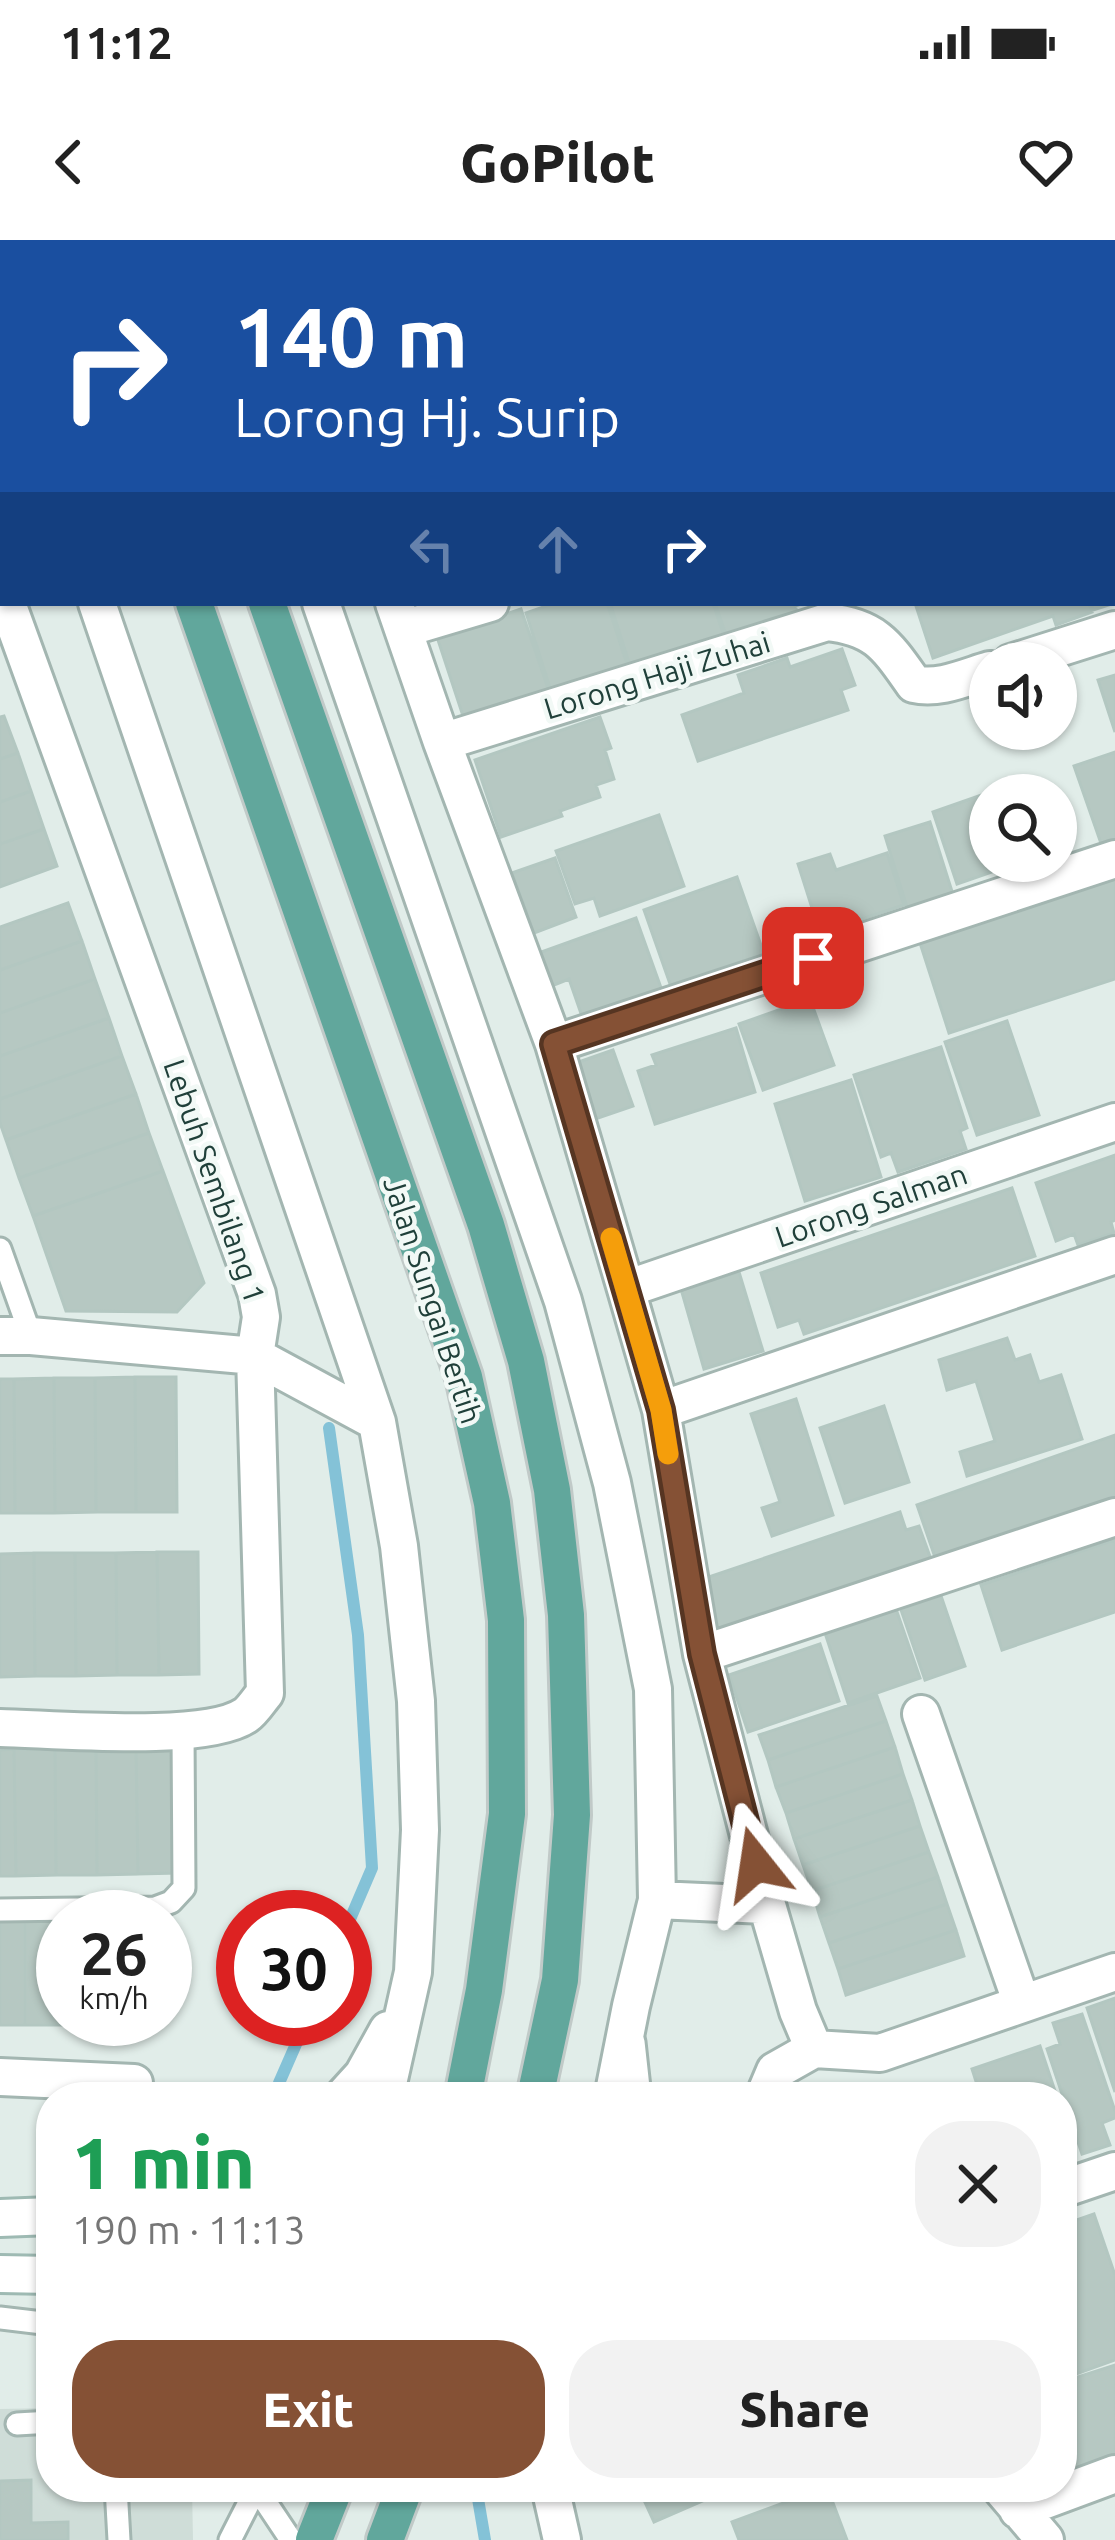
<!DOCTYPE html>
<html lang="en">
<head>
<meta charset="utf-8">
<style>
	body { margin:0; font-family:Ubuntu,sans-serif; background:#f2f2f2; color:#222; height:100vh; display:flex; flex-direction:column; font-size:45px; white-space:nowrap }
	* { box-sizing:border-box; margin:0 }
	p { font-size:39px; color:#767676 }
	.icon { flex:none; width:66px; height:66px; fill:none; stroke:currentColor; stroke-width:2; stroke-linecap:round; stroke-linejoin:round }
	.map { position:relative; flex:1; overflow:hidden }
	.sheet { position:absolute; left:36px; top:1842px; width:1041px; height:420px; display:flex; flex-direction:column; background:#fff; border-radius:48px; box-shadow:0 3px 9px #0004 }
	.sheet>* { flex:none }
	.banner { position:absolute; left:0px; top:0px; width:1116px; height:366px; box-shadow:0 3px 9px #0004; background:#1a4fa0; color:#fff; overflow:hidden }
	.controls { position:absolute; left:969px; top:402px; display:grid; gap:24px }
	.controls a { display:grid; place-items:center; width:108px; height:108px; border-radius:50%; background:#fff; box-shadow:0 3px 9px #0004; font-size:60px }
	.speed { position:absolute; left:36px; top:1650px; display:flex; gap:24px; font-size:60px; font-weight:700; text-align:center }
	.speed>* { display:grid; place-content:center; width:156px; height:156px; border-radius:50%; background:#fff; box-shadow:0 3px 9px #0004; line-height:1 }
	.speed small { font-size:30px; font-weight:400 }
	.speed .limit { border:18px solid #d22; background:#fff; color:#111 }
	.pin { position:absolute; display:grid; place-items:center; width:102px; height:102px; color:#fff; margin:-51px; border-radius:24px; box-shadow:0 6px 18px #0006 }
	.me { position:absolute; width:132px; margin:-66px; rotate:345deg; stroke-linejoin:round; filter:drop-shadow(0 0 9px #0008) }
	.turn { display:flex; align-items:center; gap:42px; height:252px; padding:0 36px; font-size:54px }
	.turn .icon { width:156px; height:156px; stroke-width:2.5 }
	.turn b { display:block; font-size:84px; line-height:102px }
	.lanes { display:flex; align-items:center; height:114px; padding:0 36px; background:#0003; justify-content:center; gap:60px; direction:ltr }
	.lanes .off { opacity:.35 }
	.round { display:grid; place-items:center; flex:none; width:126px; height:126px; border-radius:48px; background:#f2f2f2 }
	.summary { display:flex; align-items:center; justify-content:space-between; height:204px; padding:0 36px }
	h1 { font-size:72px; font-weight:800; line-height:90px; color:#1e9e55 }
	.button { display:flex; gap:24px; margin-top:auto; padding:24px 36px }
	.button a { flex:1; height:138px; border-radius:48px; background:#855135; color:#fff; font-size:48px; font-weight:800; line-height:138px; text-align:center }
	.button a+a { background:#f2f2f2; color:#222 }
	.status { display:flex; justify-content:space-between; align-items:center; height:84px; padding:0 60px; background:#fff; direction:ltr }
	.status svg { height:33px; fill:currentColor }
	header { display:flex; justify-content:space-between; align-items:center; height:156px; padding:0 36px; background:#fff; font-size:54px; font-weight:800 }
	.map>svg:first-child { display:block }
</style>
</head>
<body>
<div class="status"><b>11:12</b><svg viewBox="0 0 49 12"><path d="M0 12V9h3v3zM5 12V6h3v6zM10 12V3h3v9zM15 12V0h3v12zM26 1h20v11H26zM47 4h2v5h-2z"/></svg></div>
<header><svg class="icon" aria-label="back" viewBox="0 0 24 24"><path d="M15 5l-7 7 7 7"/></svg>GoPilot<svg class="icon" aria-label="heart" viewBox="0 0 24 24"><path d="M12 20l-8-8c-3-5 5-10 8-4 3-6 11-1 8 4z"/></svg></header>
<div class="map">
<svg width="1115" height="2300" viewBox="0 0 1115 2300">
	<rect width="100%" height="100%" fill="#e1ede9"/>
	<path fill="#cfddd8" d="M51,2168V2247H192L193,2300H0V2169Z"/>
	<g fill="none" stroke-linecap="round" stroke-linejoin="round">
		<path stroke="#84c2d7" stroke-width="12" d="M0,229L3,240
			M329,1188L358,1395L372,1628L345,1691
			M279,1843L307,1779
			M476,2247L485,2300"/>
	</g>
	<path fill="#b6c8c2" stroke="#b3c7c1" stroke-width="3" d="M583,0H634L635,3H574Z
		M663,0H750L751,3H664Z
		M760,0H867L858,3H761Z
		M988,0H1085L1086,3H979Z
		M1088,0H1115V37L1113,3H1089Z
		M1115,200V280L1113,281V201Z
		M1115,301V363L1093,370L1091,363H1113Z
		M555,363H607L629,430L552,454L526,373Z
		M610,363H713L725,399L631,429Z
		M715,363H804L795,366L798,374L727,398Z
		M915,363H1089L1092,372L1056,385L1053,376L933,418Z
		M521,369L551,457L466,485L437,397Z
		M842,409L855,445L841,450L848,470L698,521L682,475L744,453L738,435L787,418L790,427Z
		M1115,435V492L1098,440Z
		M4,476L18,513L0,519V477Z
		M600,477L611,508L605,510L614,539L596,545L600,557L560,571L562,576L501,597L475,520Z
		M1115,512V612L1105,615L1074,526Z
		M18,513L31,551L0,562V519Z
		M996,550L998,555H990V621L1021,622L957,644L933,572Z
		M31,551L44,589L0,604V562Z
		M659,575L684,646L600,676L594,658L575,664L556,611Z
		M930,582L956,664L910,677L885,596Z
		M44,589L57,626L0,647V604Z
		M887,613L904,665L820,693L798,624L830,614L836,630Z
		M555,618L576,677L534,693L512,633Z
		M737,637L768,725L675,758L644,670Z
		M1115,638V739L949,793L920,703Z
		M68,663L82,701L0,730V687Z
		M636,678L664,756L585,785L569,739L549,747L536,714Z
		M82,701L95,739L0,773V730Z
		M95,739L109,778L0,816V773Z
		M810,759L834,825L763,850L739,784Z
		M109,778L122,816L0,859V816Z
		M1007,781L1039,875L977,895L945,802Z
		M736,788L755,852L655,884L638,831L656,825L652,815Z
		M941,807L967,888L960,891L966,909L898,932L891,913L881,917L854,835Z
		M613,810L633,866L592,880L573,824Z
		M122,816L136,854L6,900L0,883V859Z
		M851,840L881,937L805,961L775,864Z
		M136,854L149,893L19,938L6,900Z
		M149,893L163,931L33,976L19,938Z
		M1115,915V980L1111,982L1114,993L1078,1005L1074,994L1056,1001L1036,943Z
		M163,931L204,1043L177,1072L66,1071L33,976Z
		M1012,948L1035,1016L804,1094L799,1080L778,1087L761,1033Z
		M739,1032L763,1111L704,1129L681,1049Z
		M1007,1098L1015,1120L1030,1115L1039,1142L1061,1135L1082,1199L967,1236L960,1212L995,1201L976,1141L947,1150L939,1120Z
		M135,1137L136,1272H96L95,1138Z
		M135,1137H176L177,1272H136Z
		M54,1138L55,1273H15L14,1139Z
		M54,1138H95L96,1272L55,1273Z
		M0,1139H14L15,1273H0Z
		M796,1159L833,1275L772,1296L762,1268L780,1262L751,1174Z
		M884,1166L909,1242L845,1263L820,1188Z
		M1115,1195V1261L937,1323L917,1265Z
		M900,1272L906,1290L919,1286L932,1322L718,1394L700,1340Z
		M1115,1300V1372L1002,1410L981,1345Z
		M157,1312H198L199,1434L159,1435Z
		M157,1312L159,1435H117L116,1313Z
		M34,1313H75L76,1436H35Z
		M34,1313L35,1436L0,1437V1314Z
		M75,1313H116L117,1435L76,1436Z
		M939,1350L965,1426L925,1440L899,1364Z
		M896,1369L920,1438L848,1463L825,1393Z
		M820,1404L839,1461L748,1492L729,1435Z
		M877,1456L886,1481L768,1520L759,1495Z
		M886,1481L895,1507L776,1547L768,1520Z
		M895,1507L903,1534L786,1573L776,1547Z
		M136,1508L138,1634L97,1635L96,1509Z
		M136,1508H177L178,1633L138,1634Z
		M14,1509L16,1636H0V1510Z
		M14,1509H55L56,1635L16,1636Z
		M55,1509H96L97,1635H56Z
		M903,1534L912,1560L794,1599L786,1573Z
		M912,1560L920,1586L803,1625L794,1599Z
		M920,1586L929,1612L812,1651L803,1625Z
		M929,1612L938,1637L820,1677L812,1651Z
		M938,1637L947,1664L829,1703L820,1677Z
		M947,1664L956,1690L838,1729L829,1703Z
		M0,1678H25V1785H0Z
		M25,1678H63L64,1785H25Z
		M956,1690L964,1716L846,1755L838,1729Z
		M1115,1758V1852L1087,1768Z
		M1082,1774L1115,1871V1878L1102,1883L1110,1905L1082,1914L1047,1809L1060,1804L1053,1783Z
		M64,1779H102V1785H64Z
		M102,1779H140V1785H102Z
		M1040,1806L1057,1857H981L972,1829Z
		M1062,1871L1074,1906L1062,1911Z
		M1094,1974L1115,2035V2120L1062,2139V1985Z
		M1115,2125V2222L1075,2235L1067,2212L1062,2214V2142Z
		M31,2240V2283L68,2282V2300H0V2241Z
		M638,2247H710L714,2256L654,2282Z
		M827,2247L847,2300H739L732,2282Z"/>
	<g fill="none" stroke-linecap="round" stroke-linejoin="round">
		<g stroke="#a3b6b1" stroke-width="27">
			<path id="service" d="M0,1009L31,1096
				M0,1670L155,1668L171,1662L184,1648L183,1492
				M634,1802L640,1857
				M0,2078L51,2084
				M17,2184L51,2182
				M116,2247L119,2300
				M257,2249L291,2300
				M230,2300L257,2247"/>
		</g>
		<g stroke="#a3b6b1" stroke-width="42">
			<path id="minor" d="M189,0L190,3
				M258,0L260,3
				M373,0L374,3
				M906,3L914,0
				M0,69L3,80
				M1113,181H1115
				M97,363L377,1182L399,1306L416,1461L420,1590L413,1732L385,1857
				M321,363L563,1061L612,1243L653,1449L657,1660L631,1766L613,1857
				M394,363L442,502L554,804L626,1049L661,1170L702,1414L767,1665L798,1771L814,1809L880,1813L1115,1732
				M403,389L490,363
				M1011,423L1115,390
				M442,502L827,382C876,387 887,406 914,444C939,450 966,437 990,430
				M554,804L1115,619
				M626,1049L1115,882
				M0,1096H31L255,1116L377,1182
				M661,1170L1115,1015
				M702,1414L1115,1277
				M921,1474L1022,1764
				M0,1488C54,1489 205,1503 246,1475C253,1470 259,1460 265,1453L255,1116L261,1077L257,1054L7,363
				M657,1660L767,1665
				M0,1837L134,1843
				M343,1857L363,1835L388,1790
				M764,1857L775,1831L814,1809
				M1062,1949L1115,1931
				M550,2247L562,2300
				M1000,2247L1045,2300
				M1018,2270L1115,2234"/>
		</g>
		<g stroke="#9ebab3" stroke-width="42">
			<path id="secondary" d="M0,1978L51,1976
				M0,2034L51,2035"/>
		</g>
		<g stroke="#c1cac8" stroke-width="42">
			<path id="primary" d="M67,0L68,3
				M139,0L140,3
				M194,363L464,1137L492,1263L506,1380L507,1574L484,1750L463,1857
				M267,363L486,985L526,1121L552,1250L566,1375L572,1575L560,1740L535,1857
				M314,2300L335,2247
				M385,2300L405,2247"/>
		</g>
		<use href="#service" stroke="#fff" stroke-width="21"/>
		<use href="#minor" stroke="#fff" stroke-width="36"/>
		<use href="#secondary" stroke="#fff" stroke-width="36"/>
		<use href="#primary" stroke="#61a79c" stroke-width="36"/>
	</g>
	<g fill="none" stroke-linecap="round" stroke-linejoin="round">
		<g stroke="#563522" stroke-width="30">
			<path id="route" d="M756,1624L702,1414L661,1170L554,804L813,718"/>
		</g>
		<use href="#route" stroke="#855135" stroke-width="21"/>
		<path stroke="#f59e0b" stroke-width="21" d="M611,998L661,1170L668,1214"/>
	</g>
	<g text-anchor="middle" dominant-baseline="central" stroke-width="9" stroke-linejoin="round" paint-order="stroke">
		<g font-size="30" fill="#20403a" stroke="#f2f9f6">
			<text transform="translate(657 435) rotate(-17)">Lorong Haji Zuhai</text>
			<text transform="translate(215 941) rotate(71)">Lebuh Sembilang 1</text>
			<text transform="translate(871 965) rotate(-19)">Lorong Salman</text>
			<text transform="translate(433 1060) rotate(72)">Jalan Sungai Bertih</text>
		</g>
	</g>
</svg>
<div class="controls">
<a><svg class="icon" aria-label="sound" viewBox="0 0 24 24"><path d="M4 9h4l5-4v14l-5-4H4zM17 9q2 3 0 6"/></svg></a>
<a><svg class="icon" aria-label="search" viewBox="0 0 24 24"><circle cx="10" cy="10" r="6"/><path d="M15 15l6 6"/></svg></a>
</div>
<div class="speed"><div>26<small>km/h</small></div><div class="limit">30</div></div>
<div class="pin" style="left:813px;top:718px;background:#d93025"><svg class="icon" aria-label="arrive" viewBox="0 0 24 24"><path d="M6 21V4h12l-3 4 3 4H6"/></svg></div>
<svg class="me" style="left:756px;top:1624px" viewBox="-20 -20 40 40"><path d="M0-17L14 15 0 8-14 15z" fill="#855135" stroke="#fff" stroke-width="4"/></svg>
<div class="banner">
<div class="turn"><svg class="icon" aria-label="right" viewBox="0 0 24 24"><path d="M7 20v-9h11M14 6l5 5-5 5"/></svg><div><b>140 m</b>Lorong Hj. Surip</div></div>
<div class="lanes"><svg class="icon off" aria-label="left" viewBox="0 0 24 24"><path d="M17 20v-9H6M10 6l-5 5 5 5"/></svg><svg class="icon off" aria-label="ahead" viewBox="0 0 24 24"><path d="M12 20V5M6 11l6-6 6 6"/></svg><svg class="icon" aria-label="right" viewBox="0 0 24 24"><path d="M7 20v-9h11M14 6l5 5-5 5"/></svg></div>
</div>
<section class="sheet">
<div class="summary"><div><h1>1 min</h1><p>190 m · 11:13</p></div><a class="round"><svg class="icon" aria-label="close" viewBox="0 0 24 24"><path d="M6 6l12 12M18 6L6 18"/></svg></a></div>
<div class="button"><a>Exit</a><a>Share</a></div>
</section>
</div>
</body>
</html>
